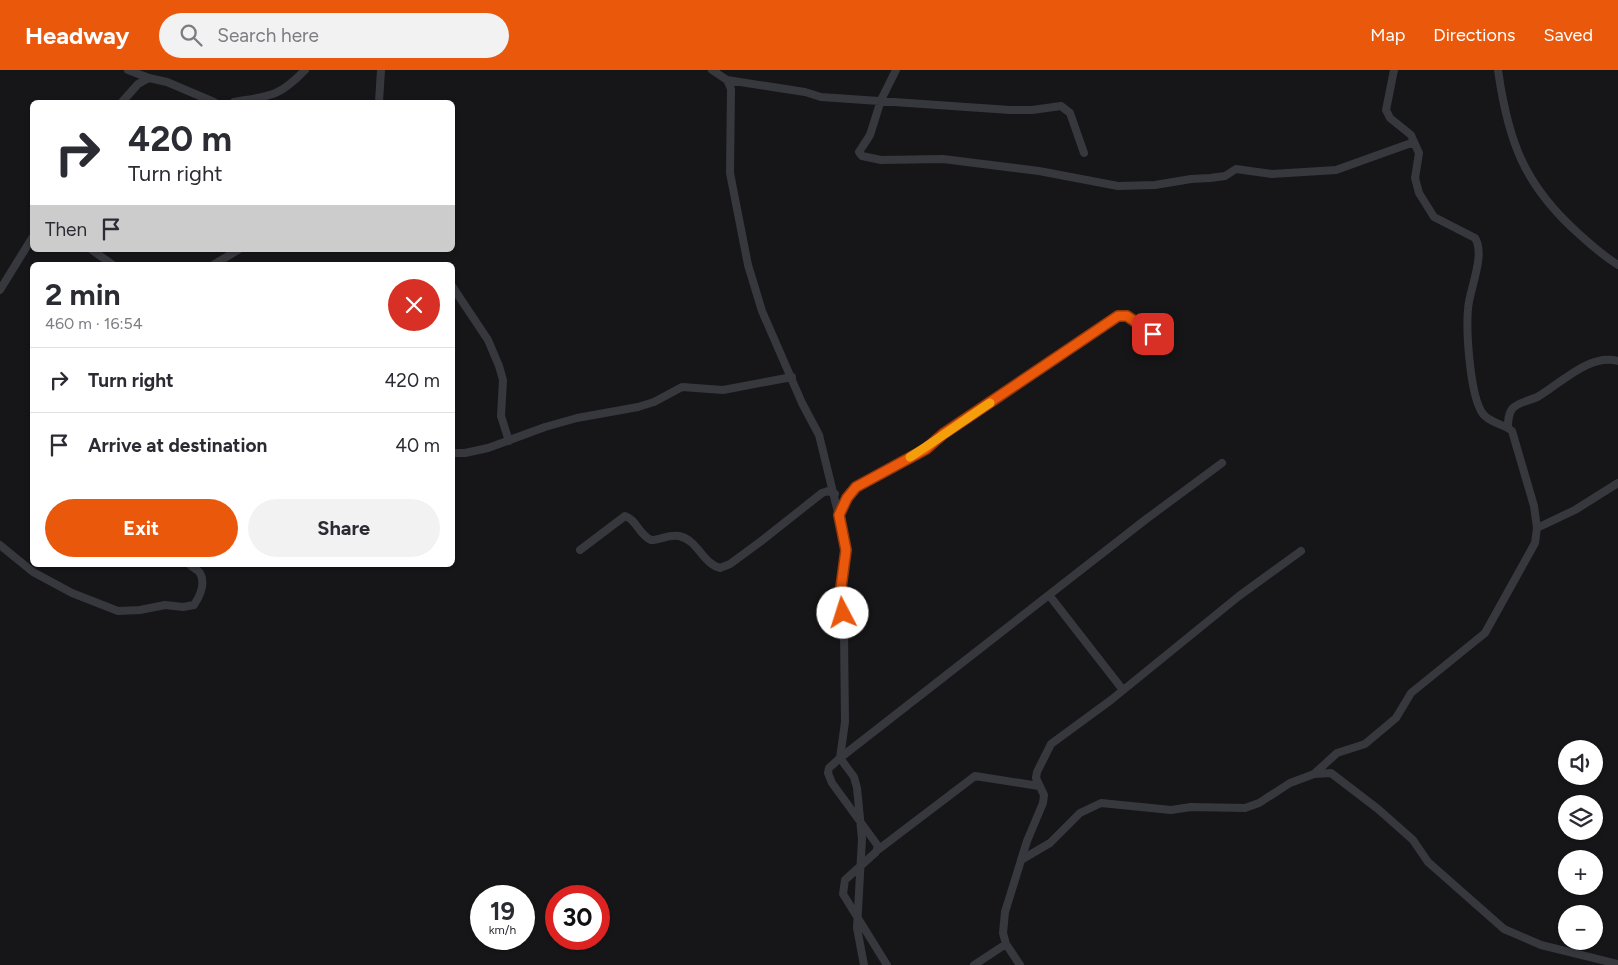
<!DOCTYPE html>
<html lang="en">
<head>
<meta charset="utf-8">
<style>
	body { margin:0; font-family:Figtree,sans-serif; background:#f2f2f3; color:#2b2b33; height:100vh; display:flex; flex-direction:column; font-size:19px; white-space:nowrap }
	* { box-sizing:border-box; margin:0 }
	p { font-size:16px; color:#7c7c81 }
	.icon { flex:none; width:28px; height:28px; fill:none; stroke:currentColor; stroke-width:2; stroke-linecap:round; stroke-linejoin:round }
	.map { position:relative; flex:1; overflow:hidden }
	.side { position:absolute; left:30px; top:192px; width:425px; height:305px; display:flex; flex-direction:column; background:#fff; border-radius:8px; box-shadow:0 1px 4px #0004 }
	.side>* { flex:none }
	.banner { position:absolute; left:30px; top:30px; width:425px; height:152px; border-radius:8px; box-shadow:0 1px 4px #0004; background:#fff; color:#2b2b33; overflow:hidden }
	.buttons { position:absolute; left:1558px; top:670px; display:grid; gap:10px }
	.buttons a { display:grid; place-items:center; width:45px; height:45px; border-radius:50%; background:#fff; box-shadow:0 1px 4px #0004; font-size:25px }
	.speed { position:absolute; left:470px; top:815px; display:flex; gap:10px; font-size:25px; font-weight:700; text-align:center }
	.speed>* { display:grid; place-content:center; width:65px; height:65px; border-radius:50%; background:#fff; box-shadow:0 1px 4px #0004; line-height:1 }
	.speed small { font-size:12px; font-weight:400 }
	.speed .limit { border:8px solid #d22; background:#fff; color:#111 }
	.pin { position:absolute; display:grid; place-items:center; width:42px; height:42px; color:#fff; margin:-21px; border-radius:10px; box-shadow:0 2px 8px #0006 }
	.me { position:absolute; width:55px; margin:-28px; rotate:355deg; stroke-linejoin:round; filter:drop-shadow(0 0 4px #0008) }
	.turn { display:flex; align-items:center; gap:18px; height:105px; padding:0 15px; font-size:22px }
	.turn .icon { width:65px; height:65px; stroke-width:2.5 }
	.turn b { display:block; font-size:35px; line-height:42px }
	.then { display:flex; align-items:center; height:48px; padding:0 15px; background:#0003; gap:10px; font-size:19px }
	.round { display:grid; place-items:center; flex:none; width:52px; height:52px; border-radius:26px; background:#f2f2f3 }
	.summary { display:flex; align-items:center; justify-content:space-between; height:85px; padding:0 15px }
	h1 { font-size:30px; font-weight:700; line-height:38px }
	.cta { display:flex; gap:10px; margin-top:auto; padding:10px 15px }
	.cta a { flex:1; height:58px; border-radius:30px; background:#ea580c; color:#fff; font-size:20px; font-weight:700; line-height:58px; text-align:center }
	.cta a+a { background:#f2f2f3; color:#2b2b33 }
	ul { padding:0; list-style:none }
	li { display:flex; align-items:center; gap:15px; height:65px; padding:0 15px; border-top:1px solid #e1e1e2 }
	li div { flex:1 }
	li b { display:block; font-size:19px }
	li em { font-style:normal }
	header { display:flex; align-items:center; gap:30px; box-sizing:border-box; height:70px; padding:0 25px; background:#ea580c; color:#fff }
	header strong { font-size:24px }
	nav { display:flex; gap:28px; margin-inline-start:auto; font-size:18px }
	.search { width:350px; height:45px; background:#f2f2f3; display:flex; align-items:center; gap:12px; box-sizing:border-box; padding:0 18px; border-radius:28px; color:#7c7c81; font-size:19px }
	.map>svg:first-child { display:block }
</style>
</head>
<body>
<header>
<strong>Headway</strong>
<div class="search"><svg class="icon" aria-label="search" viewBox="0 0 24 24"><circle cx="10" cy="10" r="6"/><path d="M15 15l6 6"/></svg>Search here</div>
<nav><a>Map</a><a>Directions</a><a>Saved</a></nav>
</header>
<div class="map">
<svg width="1618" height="895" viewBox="0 0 1618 895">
	<rect width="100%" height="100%" fill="#161618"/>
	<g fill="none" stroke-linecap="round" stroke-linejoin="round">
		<path stroke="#37383d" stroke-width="8" d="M128,0L149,8
			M712,0L727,10L731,19L730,103L748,195L762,241L802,333L819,365L844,467L846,480L840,525L844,562L845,652L840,688L829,698L828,703L832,713L878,776L876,782L845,810L843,824L887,895
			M896,0L881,30L870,65L859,82L862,86L881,90L943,89L1039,101L1118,116L1155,115L1191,109L1210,108L1225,106L1236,99L1272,104L1336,100L1414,72
			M1498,0C1508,71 1524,115 1579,164C1591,175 1604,186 1618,195
			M727,10L805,22L821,27L1010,40H1032L1061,36L1070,43L1084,83
			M122,32L138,14L149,8L167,12L214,32
			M234,32C269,26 278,28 305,0
			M379,32L381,0
			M92,180L113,195
			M213,195L238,180
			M452,216L488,270L499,296L503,310L501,346L509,371
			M0,220L32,168
			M1508,358C1508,351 1508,345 1512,339C1519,331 1531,331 1539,326C1561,313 1590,283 1618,291
			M452,383H465L488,378L545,357L577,348L638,337L654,332L682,317L723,320L792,307
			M839,445L847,427L856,417L926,379L943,364L1118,246H1127L1153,265
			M1537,458L1575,440L1618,413
			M0,475L33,502L72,523L118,541L140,540L165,535L183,537L194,535C200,526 206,514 200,503C198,500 193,498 190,495
			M580,480L625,446C636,449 639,465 651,470C661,470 668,464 679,466C698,470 702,493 720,498L730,494L760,472L822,423L828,421L835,424
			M1049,525L1123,620
			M1314,704L1331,703L1378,739L1413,770L1428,792L1504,859L1541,875L1618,894
			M879,779L975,706L1039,716
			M1021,790L1050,773L1080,743L1101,733L1171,740L1191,737L1245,738L1259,733L1290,713L1314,704L1337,683L1365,674L1396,648L1411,623L1485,563L1535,473L1537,458L1534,436L1512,361C1504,354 1490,353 1483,344C1470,327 1466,261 1468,239C1469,220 1486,185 1475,168L1434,147L1419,123L1415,108L1419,83L1414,72L1411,65L1390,48L1386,40L1394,0
			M864,895L857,858L862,769L857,718L854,707L840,688L1145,450L1222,393
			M974,895L1006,874
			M1020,895L1006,874L1003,863L1005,842L1027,771L1043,733L1044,725L1036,708L1037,702L1051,674L1111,630L1239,526L1301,481"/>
	</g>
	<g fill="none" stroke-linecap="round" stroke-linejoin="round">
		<g stroke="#983908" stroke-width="12">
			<path id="route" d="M843,543L840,525L846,480L839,445L847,428L856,417L926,379L943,364L1118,246H1127L1153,264"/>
		</g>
		<use href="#route" stroke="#ea580c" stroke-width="9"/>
		<path stroke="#f59e0b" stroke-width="9" d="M910,387C937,370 963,351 990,333"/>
	</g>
</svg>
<div class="buttons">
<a><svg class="icon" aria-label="sound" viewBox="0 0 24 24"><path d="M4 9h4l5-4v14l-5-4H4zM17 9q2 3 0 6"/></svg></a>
<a><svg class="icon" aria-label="layers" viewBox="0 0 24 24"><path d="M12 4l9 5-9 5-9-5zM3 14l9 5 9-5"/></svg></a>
<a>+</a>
<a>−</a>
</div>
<div class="speed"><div>19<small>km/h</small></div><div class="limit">30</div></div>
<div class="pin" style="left:1153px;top:264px;background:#d93025"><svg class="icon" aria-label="arrive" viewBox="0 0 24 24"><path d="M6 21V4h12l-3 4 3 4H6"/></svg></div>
<svg class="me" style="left:843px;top:543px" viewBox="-20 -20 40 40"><circle r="19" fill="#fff"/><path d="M0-13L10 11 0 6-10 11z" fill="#ea580c"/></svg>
<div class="banner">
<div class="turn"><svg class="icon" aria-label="right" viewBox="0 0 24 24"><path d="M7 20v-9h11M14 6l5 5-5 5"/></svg><div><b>420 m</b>Turn right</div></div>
<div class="then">Then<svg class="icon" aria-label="arrive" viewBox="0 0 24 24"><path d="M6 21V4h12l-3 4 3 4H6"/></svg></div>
</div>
<section class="side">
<div class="summary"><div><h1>2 min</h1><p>460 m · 16:54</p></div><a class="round" style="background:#d93025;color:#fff"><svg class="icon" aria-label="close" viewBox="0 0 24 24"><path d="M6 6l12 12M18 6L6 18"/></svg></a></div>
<ul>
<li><svg class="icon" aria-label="right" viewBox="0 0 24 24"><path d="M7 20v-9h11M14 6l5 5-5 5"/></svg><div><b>Turn right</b></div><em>420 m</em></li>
<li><svg class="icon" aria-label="arrive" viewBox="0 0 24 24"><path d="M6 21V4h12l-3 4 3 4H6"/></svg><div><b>Arrive at destination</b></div><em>40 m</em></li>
</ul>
<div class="cta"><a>Exit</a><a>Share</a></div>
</section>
</div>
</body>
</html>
